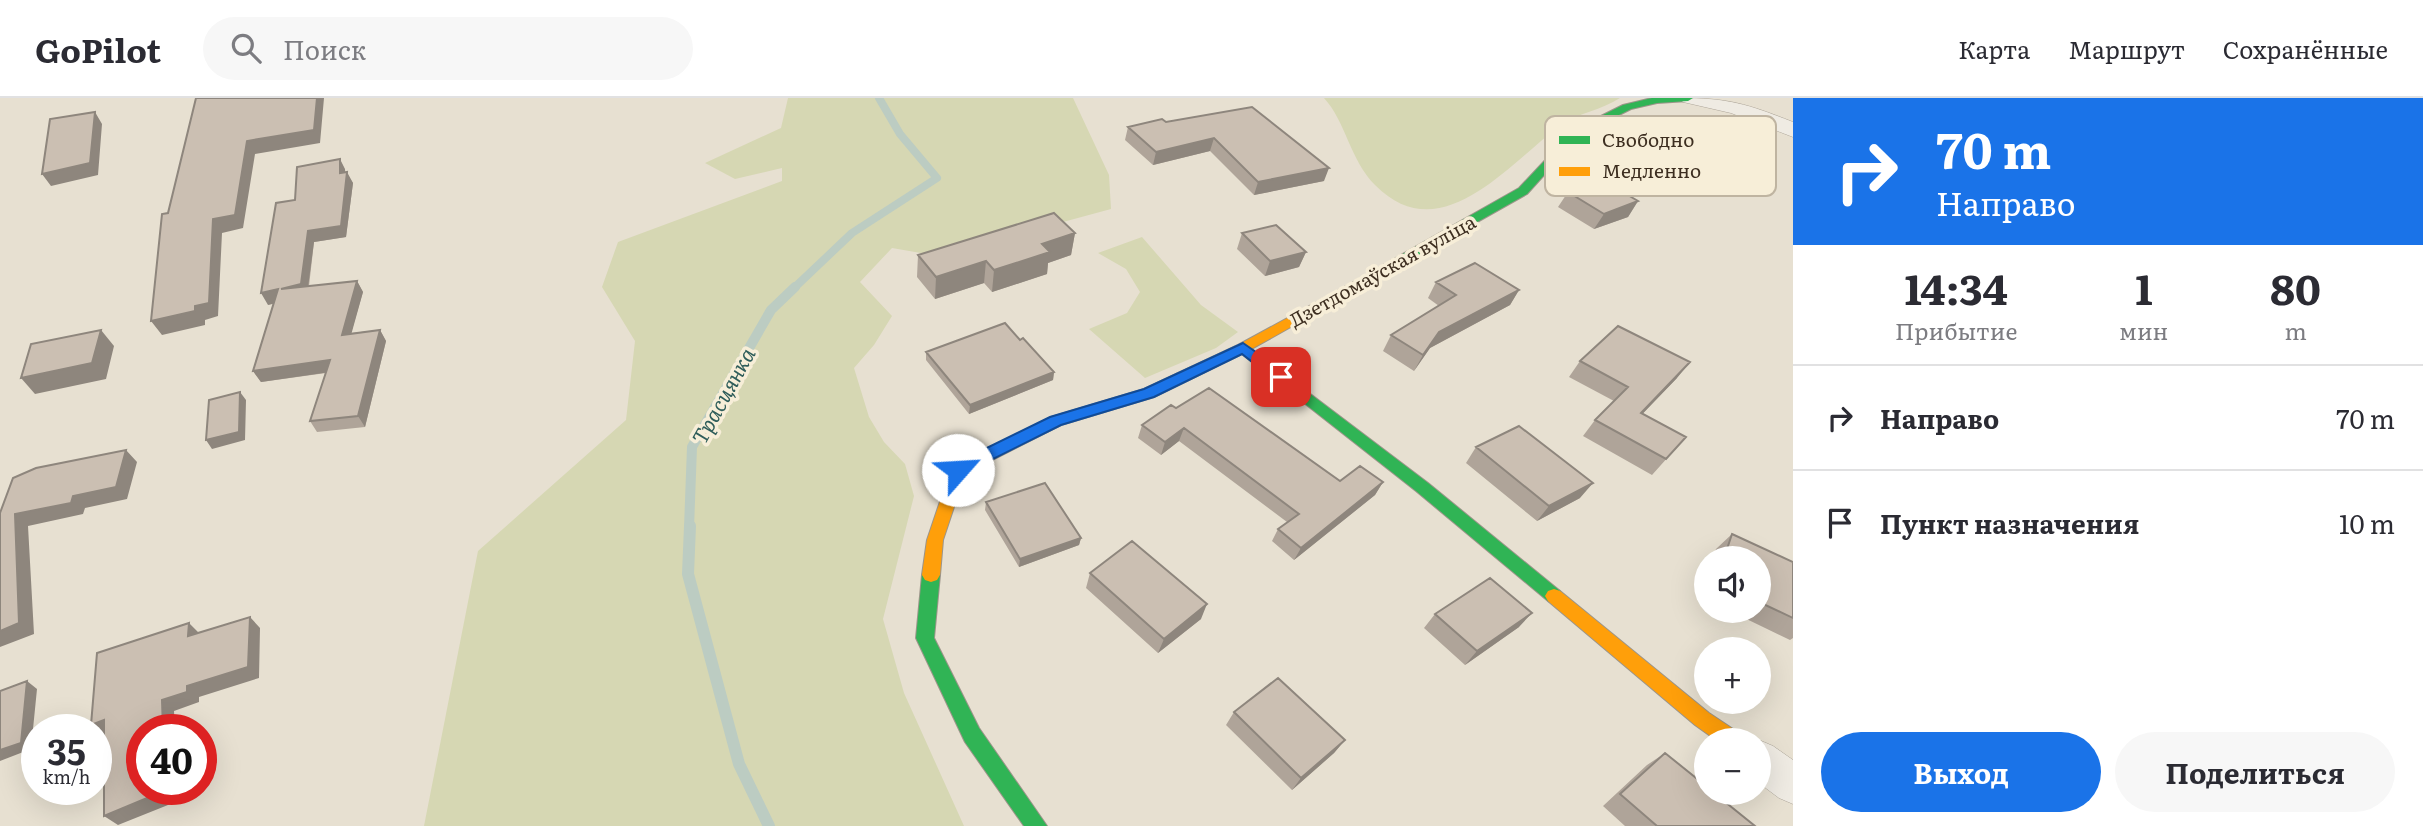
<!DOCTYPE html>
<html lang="ru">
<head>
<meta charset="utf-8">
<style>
	body { margin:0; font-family:Literata,serif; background:#f7f7f7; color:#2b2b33; height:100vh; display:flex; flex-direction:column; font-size:26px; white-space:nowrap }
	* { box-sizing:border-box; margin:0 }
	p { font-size:23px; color:#7c7c81 }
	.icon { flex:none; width:38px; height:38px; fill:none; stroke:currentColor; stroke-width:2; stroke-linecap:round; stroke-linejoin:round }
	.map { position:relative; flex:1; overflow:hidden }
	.sheet { display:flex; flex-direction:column; background:#fff; width:630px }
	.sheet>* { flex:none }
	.hud { background:#1a73e8; color:#fff; overflow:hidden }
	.fabs { position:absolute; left:1694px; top:448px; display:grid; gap:14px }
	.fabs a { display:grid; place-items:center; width:77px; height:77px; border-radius:50%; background:#fff; box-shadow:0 7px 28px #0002; font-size:35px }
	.speed { position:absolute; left:21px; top:616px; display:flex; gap:14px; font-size:35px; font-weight:700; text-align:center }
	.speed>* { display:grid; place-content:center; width:91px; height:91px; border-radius:50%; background:#fff; box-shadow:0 7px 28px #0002; line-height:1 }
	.speed small { font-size:18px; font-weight:400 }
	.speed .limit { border:10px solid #d22; background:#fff; color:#111 }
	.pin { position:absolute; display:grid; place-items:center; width:60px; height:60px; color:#fff; margin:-30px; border-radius:14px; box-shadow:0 4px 10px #0006 }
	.me { position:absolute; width:77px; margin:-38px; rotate:64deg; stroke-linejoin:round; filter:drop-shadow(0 0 5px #0008) }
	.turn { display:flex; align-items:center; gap:24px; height:147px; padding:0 28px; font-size:32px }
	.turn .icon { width:91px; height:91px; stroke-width:2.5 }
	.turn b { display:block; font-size:49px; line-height:60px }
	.eta { display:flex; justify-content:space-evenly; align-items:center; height:119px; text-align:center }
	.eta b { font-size:42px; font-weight:700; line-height:49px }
	.button { display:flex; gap:14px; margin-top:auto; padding:14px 28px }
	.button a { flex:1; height:80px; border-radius:42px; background:#1a73e8; color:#fff; font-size:28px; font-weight:700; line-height:80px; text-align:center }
	.button a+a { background:#f7f7f7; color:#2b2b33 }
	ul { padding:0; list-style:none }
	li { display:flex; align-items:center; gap:21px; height:105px; padding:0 28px; border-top:2px solid #e1e1e2 }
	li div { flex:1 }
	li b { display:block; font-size:26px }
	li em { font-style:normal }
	header { display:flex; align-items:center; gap:42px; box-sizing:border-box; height:98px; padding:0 35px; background:#fff; border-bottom:2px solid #e1e1e2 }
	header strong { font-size:33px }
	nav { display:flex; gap:38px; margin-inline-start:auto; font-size:24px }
	.search { width:490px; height:63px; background:#f7f7f7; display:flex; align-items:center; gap:18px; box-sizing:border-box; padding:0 24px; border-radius:38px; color:#7c7c81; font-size:26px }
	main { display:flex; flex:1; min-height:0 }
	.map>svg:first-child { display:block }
</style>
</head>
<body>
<header>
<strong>GoPilot</strong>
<div class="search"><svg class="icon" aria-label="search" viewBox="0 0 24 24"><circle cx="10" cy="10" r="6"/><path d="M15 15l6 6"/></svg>Поиск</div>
<nav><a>Карта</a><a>Маршрут</a><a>Сохранённые</a></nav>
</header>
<main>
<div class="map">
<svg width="1793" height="728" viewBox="0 0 1793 728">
	<rect width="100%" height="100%" fill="#e7e0d1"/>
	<path fill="#d6d7b3" d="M788,0H1073L1109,77L1111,111L938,158L892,150L860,184L892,218L874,247L854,270L869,319L884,344L905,366L914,398L883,521L904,595L964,728H424L478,453L626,322L635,243L602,189L618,144L782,83V70L735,81L705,65L781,30Z
		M1324,0H1620C1602,12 1578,15 1561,27C1509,65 1441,154 1375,87C1350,62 1346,24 1324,0Z
		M1142,139L1201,207L1238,234L1216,250L1145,280L1089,231L1127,215L1140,194L1126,171L1098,155Z"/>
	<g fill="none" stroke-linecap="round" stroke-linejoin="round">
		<path stroke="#bcccc2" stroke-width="8" d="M793,191L852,135L937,80L900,36L879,0"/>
		<path stroke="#bcccc2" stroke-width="10" d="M689,430L692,349L771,212L795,189"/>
		<path stroke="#bcccc2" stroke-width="12" d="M690,428L688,476L739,666L769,728"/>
		<g stroke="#ada599" stroke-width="1">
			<path id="street" d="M1679,0C1729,0 1747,6 1793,24V39L1731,15L1683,4Z
				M1759,642L1773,648L1793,662V706L1779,700L1759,685Z"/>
		</g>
		<g stroke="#9c958a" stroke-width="2">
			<path id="fast" d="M1652,0H1693L1688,3L1657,5L1631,11L1607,23L1574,44L1527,96L1353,194L1348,195L1341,191L1519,90L1566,40L1599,19L1623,7Z
				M1243,245L1428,385L1560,493L1563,498L1560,503L1554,505L1548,503L1416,393L1238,253L1236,250Z
				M931,470L937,472L940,477L934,540L979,630L1047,728H1024L965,644L916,540L922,477L925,472Z"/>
		</g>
		<g stroke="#9c958a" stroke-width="2">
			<path id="slow" d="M1348,187L1355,191L1353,194L1248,253L1154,299L1061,327L965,376L943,442L940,477L937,482L931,484L925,482L922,477L927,442L952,368L1051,319L1144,291L1238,247Z
				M1554,491L1560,493L1709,615L1739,635L1742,642H1716L1695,627L1548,503L1545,498L1548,493Z"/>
		</g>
		<use href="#street" fill="#efebe3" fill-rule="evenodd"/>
		<use href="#fast" fill="#30b455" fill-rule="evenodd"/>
		<use href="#slow" fill="#ff9f0a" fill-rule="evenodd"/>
	</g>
	<path fill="#afa499" d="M1252,9L1324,83L1254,97L1210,53L1153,67L1125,42L1128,29L1166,24Z
		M345,71V74L353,85L346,139L314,144L309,188L357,183L363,194L351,235L380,232L386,243L365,329L317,334L310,323L326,275L261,284L253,273L274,205L268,207Z
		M1568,94L1638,103L1628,119L1594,131L1558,109Z
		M1075,135L1071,157L1048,165L1047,176L992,194L984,185L935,201L917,179L918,157Z
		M1242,135L1306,154L1299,169L1265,178L1237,151Z
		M1436,184L1519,192L1510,207L1430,250L1414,273L1383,253L1391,237L1439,208L1428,200Z
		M1020,242L1054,274L1053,282L969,316L926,262V254Z
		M1580,263L1677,280L1642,316L1686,339L1652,377L1583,338L1595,322L1614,303L1569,279Z
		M1176,310L1340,383L1383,384L1375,397L1294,462L1272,443L1278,431L1287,424L1179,343L1161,357L1138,340L1142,327Z
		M1476,349L1580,400L1537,423L1466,365Z
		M986,404L1081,440L1079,447L1019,469L985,412Z
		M1732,436L1793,464V540L1790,542L1730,513H1759V460H1713L1716,451Z
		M1090,475L1201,521L1158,555L1086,490Z
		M1706,478V501L1699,498Z
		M1435,516L1519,529L1465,567L1424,530Z
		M1234,614L1345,642L1334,655L1292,692L1226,627Z
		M1665,655L1755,728H1625L1603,708L1647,667Z"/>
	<path fill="#8e867d" d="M317,0H324L320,45L255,56L243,130L222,135L218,218L205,222V227L162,237L151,223L195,208L213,121L247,43Z
		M95,14L102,26L98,77L51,88L42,76Z
		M1214,40L1210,53L1153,67L1156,54Z
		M340,61L345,71L346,86L340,75Z
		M1329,70L1324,83L1254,97L1258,84Z
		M347,74L353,85L346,139L314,144L307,197L281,191L308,133Z
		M1638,103L1628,119L1594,131L1604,116Z
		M1075,135L1071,157L1048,165L1047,176L992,194L994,172L1042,146Z
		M1306,154L1299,169L1265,178L1270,163Z
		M986,163L984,185L935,201L936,179Z
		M357,183L363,194L348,248L342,237Z
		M278,191L285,203L268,207L261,195Z
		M1519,192L1510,207L1430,250L1414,273L1423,257L1439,234Z
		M101,232L114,248L106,281L35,296L21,280Z
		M380,232L386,243L365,329L358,318Z
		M330,262L337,273L261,284L253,273Z
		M1690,264L1677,280L1628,331L1641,315Z
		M1054,274L1053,282L969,316L970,307Z
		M240,294L246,302L245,342L212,351L206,342Z
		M1184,330L1179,343L1161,357L1165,344Z
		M126,352L137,364L127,401L85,410L83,416L28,428L34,536L0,549V533L15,416L73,398Z
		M1383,384L1375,397L1294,462L1301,450Z
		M1593,385L1580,400L1537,423L1549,408Z
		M1081,440L1079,447L1019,469L1020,461Z
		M1207,506L1201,521L1158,555L1164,541Z
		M1532,515L1519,529L1465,567L1477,553Z
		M250,519L260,530L259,580L199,599V604L174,613L175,632H163L162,602L187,588Z
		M189,525L200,536L188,538Z
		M27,583L37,591L31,651L0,663V652Z
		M104,622L105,637L91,627Z
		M1345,642L1334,655L1292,692L1301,680Z
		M164,691H177L178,703L118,727L104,718Z"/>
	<path fill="#cbbfb2" stroke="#8e867d" stroke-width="2" d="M196,0H317L314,32L247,43L235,117L213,121L209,205L195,208V213L151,223L162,116L168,115Z
		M1252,9L1329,70L1258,84L1214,40L1156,54L1128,29L1162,21L1166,24Z
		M95,14L90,65L42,76L50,21Z
		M340,61V75L347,74L341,128L308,133L301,186L281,191L357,183L342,237L380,232L358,318L310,323L330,262L253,273L278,191L261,195L276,105L295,102L297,69Z
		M1602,82L1638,103L1604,116L1568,94Z
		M1054,115L1075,135L1042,146L1050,154L994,172L986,163L936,179L918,157Z
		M1276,127L1306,154L1270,163L1242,135Z
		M1475,165L1519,192L1439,234L1423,257L1391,237L1456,197L1436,184Z
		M1005,225L1020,242L1023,240L1054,274L970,307L926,254Z
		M1618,228L1690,264L1641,315L1686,339L1666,361L1595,322L1628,289L1580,263Z
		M101,232L92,265L21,280L31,246Z
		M1209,290L1340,383L1360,368L1383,384L1301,450L1278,431L1299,416L1184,330L1165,344L1142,327L1171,307L1176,310Z
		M240,294L239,334L206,342L209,302Z
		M1519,328L1593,385L1549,408L1476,349Z
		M126,352L116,389L73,398L71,405L15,416L19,525L0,533V415L13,380L36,370Z
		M1045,385L1081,440L1020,461L986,404Z
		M1732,436L1793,464V520L1759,504V460H1724Z
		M1132,443L1207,506L1164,541L1090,475Z
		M1490,480L1532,515L1477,553L1435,516Z
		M250,519L248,569L187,588V594L162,602L163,632H142V691H164V693L104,718V622L91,627L97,555L189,525L188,538Z
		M1278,580L1345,642L1301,680L1234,614Z
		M27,583L21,645L0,652V593Z
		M1665,655L1706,688V695H1714L1755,728H1657L1620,696Z"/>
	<path fill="#1a73e8" stroke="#114b97" stroke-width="2" d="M1243,245L1286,275L1288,279L1286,282H1275L1242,256L1154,299L1061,327L963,376L958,378L950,372L952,367L1050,319L1144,291Z"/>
	<g text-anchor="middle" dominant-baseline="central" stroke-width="7" stroke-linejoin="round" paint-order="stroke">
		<g font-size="19" fill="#3d2e20" stroke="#f7eed8">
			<text transform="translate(1382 172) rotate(-29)">Дзетдомаўская вуліца</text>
		</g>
		<g font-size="21" font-style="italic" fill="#2f5d5a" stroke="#f7eed8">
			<text transform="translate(722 297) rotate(-61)">Трасцянка</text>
		</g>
	</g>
	<rect x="1545" y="18" width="231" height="80" rx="10" fill="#f7eed8" stroke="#bfb4a1" stroke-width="2"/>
	<rect x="1559" y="38" width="31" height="8" fill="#30b455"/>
	<rect x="1559" y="69" width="31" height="9" fill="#ff9f0a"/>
	<g font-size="19" fill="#3d2e20">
		<text x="1602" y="49">Свободно</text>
		<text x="1602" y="80">Медленно</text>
	</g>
</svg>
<div class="fabs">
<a><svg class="icon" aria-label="sound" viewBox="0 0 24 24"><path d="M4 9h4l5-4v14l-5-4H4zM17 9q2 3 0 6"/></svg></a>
<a>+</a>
<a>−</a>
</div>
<div class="speed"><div>35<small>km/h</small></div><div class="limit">40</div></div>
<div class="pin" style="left:1281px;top:279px;background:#d93025"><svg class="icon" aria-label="arrive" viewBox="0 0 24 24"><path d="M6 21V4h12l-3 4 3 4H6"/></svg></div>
<svg class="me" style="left:958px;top:372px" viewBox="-20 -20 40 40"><circle r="19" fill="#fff"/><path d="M0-13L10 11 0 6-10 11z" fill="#1a73e8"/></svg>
</div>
<section class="sheet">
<div class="hud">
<div class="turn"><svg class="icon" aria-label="right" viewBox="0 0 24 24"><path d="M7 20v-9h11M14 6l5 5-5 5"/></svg><div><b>70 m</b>Направо</div></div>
</div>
<div class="eta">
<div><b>14:34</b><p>Прибытие</p></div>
<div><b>1</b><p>мин</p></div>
<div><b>80</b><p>m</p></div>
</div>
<ul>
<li><svg class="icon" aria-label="right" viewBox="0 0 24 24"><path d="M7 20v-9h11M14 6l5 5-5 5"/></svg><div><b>Направо</b></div><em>70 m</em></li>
<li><svg class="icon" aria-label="arrive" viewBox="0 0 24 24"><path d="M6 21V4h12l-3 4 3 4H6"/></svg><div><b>Пункт назначения</b></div><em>10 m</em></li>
</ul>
<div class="button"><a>Выход</a><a>Поделиться</a></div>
</section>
</main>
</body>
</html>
